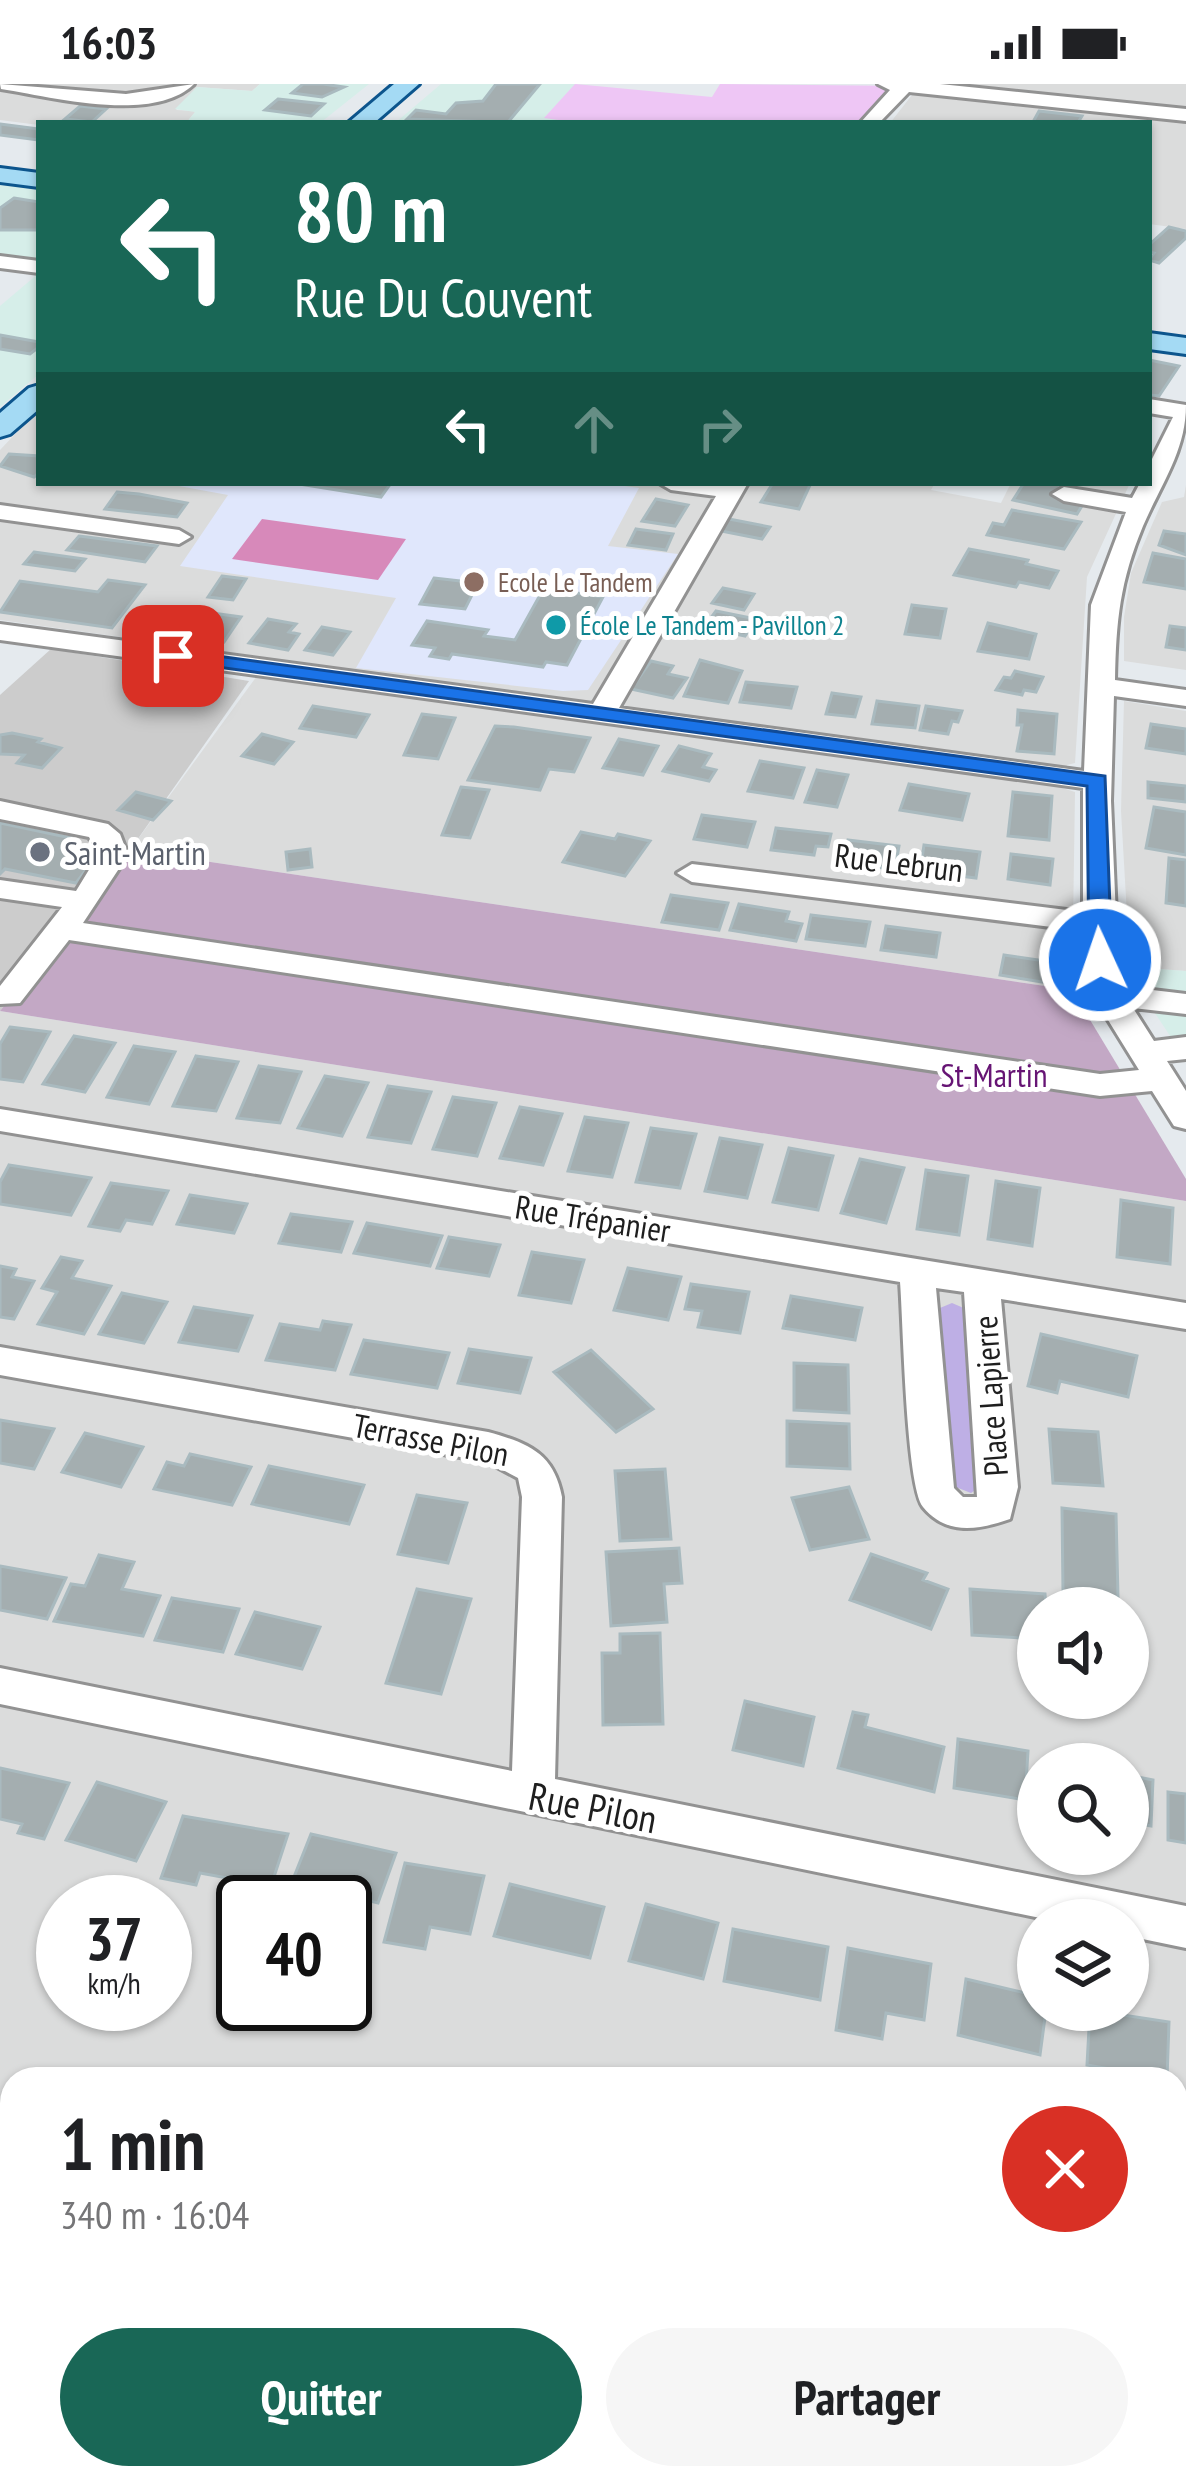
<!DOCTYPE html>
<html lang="fr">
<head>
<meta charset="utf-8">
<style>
	body { margin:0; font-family:"PT Sans Narrow",sans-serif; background:#f6f6f6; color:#202124; height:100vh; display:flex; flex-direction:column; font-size:45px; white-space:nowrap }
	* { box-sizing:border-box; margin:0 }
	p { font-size:39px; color:#757577 }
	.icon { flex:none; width:66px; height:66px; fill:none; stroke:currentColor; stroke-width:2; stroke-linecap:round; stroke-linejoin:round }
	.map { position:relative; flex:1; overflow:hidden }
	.sheet { position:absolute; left:0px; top:1983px; width:1188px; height:423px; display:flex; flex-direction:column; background:#fff; border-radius:36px 36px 0 0; box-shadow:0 3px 9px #0004 }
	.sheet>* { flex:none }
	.guide { position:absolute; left:36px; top:36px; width:1116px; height:366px; border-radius:0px; box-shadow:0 3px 9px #0004; background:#196756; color:#fff; overflow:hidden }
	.controls { position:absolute; left:1017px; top:1503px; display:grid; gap:24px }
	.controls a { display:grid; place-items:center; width:132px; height:132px; border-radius:50%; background:#fff; box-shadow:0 3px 9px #0004; font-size:60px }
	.speed { position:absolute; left:36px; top:1791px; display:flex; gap:24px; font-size:60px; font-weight:700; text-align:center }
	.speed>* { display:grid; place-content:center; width:156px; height:156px; border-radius:50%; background:#fff; box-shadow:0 3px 9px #0004; line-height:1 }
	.speed small { font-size:30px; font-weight:400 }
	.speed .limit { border:6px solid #111; border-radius:18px; background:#fff; color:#111 }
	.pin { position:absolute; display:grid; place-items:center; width:102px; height:102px; color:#fff; margin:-51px; border-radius:24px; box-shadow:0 6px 18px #0006 }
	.me { position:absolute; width:132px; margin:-66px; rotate:357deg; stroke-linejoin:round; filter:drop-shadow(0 0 9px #0008) }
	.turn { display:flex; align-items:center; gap:42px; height:252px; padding:0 60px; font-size:54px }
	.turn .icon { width:156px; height:156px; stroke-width:2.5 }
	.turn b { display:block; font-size:84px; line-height:102px }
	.lanes { display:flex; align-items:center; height:114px; padding:0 60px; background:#0003; justify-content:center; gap:60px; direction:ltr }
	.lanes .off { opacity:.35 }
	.round { display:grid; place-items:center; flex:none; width:126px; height:126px; border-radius:63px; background:#f6f6f6 }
	.summary { display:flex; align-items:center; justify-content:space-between; height:204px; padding:0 60px }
	h1 { font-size:72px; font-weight:600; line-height:90px }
	.button { display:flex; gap:24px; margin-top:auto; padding:24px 60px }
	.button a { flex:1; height:138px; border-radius:72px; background:#196756; color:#fff; font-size:48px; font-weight:600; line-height:138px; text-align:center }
	.button a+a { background:#f6f6f6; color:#202124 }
	.status { display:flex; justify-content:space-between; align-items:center; height:84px; padding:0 60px; background:#fff; direction:ltr }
	.status svg { height:33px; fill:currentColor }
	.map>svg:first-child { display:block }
</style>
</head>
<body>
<div class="status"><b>16:03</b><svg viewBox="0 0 49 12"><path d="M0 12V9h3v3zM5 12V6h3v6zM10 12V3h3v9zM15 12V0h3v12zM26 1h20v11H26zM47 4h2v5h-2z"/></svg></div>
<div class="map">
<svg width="1186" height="2404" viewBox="0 0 1186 2404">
	<rect width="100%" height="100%" fill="#e5eaee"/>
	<path fill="#dbdcdc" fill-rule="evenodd" d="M0,0H260L252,7L197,3L176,26L196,27L186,39L39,41L0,36Z
		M938,0H1186V145L1149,140V39H890L912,11L933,12Z
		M36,328L39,399H935L931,406L1001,419L1011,399H1130L1087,493L1075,679L1067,681L1059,703L1075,708L1072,906L130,766L270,574L0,536V366Z
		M1186,401V586L1124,577V533L1131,489L1162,418L1184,413Z
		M1124,617L1186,627V887L1130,883L1121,727Z
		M0,927L1186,1117V2404H0ZM1038,1524H1128V1614H1038ZM1038,1680H1128V1770H1038ZM63,1818H165V1920H63ZM243,1818H345V1920H243ZM1038,1836H1128V1926H1038ZM12,1995H1176V2394H12Z"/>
	<path fill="#d6eee9" d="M260,0H369L320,39H186L195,28L175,25L197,3L252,7Z
		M441,0H576L545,33L580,39H395Z
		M0,101L39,105V175L0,170Z
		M39,189V290L0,323V222Z
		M1130,883L1186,887V976L1139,905Z"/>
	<path fill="#e0e7fc" d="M603,399L639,404L608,462L678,470L588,606L563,607L356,584L396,514L180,482L228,411L168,400Z"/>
	<path fill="#ccc" d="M51,565L249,597L130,766L0,927V611Z"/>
	<path fill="#beafe5" d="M952,1219L966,1225L981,1402L971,1409L953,1402L938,1230L940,1224Z"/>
	<path fill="#c3a8c5" d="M130,766L1072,906L1186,1095V1117L0,927Z"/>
	<path fill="#eec6f5" d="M575,0L712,13L720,0L904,2L869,39H580L544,34Z"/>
	<path fill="#d789ba" d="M262,435L406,455L378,496L232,475Z"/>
	<path fill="#a4aeb0" stroke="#a9babf" stroke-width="3" d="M303,0H323L344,3L322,13L292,9Z
		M496,0H540L509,37L529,39L407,35L416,26L446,30L456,19L483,17Z
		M278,15L324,20L311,32L265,26Z
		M80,22L106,25L92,38L65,35Z
		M1039,27L1082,32L1079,37L1085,38H1033Z
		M0,40L39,45V56L0,51Z
		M14,114L39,118V146H0V124Z
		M1169,143L1186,147V154L1159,179L1149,176L1154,169L1149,168V161Z
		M0,251L39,258V263L30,270L0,265Z
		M1149,276L1179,282L1159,312L1149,311Z
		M9,370L39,372V389L34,393L0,382Z
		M293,399H391L381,413Z
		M773,399H811L799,425L761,418Z
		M1024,399H1073L1069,406L1059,404L1055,411L1085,417L1077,430L1013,416Z
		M117,408L139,410L187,419L177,433L105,425Z
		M656,415L688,421L675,442L642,437Z
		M1012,426L1081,438L1064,465L987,451L993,439L1004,441Z
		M729,435L770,443L762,455L721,447Z
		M636,445L673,450L666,466L628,461Z
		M1164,447L1186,450V471L1159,461Z
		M79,452L157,462L145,478L67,466Z
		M969,465L1028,476L1026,480L1058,487L1049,504L1019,498L1016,503L954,491Z
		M34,468L85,475L75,487L24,480Z
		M1153,469L1186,475V505L1144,498Z
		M222,492L246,495L233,516L208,513Z
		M434,494L478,499L465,525L420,520Z
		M108,496L145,501L112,544L0,528L20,497L98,508Z
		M544,504L603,513L567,581L546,578L543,583L452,570L449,575L430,572L435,564L412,561L427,537L488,546L484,552L515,556Z
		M723,504L754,510L744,526L712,519Z
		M912,521L946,525L940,554L905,550Z
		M716,527L756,535L745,552L704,543Z
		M205,528L241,533L224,558L188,552Z
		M268,535L296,540L289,548L299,550L288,566L249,559Z
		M988,539L1036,550L1029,575L978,567Z
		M1170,542L1186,544V566L1166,563Z
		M322,543L350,548L333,571L305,566Z
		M700,576L742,587L728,619L684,612Z
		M651,577L673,582L668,590L687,594L673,614L631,605Z
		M1015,587L1043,593L1036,608L1024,606L1022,611L996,606L1004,593L1011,594Z
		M746,598L797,603L791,624L740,618Z
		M832,609L861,613L855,633L826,630Z
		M877,617L919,622L915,644L872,640Z
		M313,622L369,631L356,653L300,644Z
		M926,622L962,627L958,638L952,637L948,650L920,646Z
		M1018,626L1057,630L1054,670L1017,667L1022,641H1017Z
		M422,630L455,634L438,675L404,671Z
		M1151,640L1186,645V670L1146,664Z
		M495,642L514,643L590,654L574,688L549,685L540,706L468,696Z
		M12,649L41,655L38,658L61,664L42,684L17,679L24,671L0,670V651Z
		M262,650L293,658L274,680L242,672Z
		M619,655L658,662L643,691L603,684Z
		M679,662L711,670L703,683L716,686L709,697L663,687Z
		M760,677L804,684L793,714L748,707Z
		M817,686L848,691L837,723L805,718Z
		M1148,698L1186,702V718L1148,714Z
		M909,700L969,710L962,736L900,726Z
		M461,703L489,706L470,754L442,751Z
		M136,708L171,717L153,736L118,726Z
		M1013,708L1052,712L1049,756L1008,752Z
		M1154,723L1186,728V771L1146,764Z
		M702,731L755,738L747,763L694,755Z
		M0,739L71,754L62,764L97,772L76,799L5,785L0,790Z
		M776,744L831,750L828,763L816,762L814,771L771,766Z
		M581,748L615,755L618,750L650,757L625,792L563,778Z
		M848,756L899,762L895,785L844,780Z
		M924,761L980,768L976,794L920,787Z
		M310,765L312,783L288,786L286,768Z
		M1011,770L1053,775L1050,801L1008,795Z
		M1169,774L1186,776V822L1166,819Z
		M671,811L728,819L719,846L662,838Z
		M739,820L789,828L786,837L802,840L796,857L730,846Z
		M811,831L870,838L865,862L806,855Z
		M886,842L940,849L936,873L881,866Z
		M1004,871L1052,878L1048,899L1000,891Z
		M10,943L50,948L23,998L0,995V960Z
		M74,952L115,959L85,1008L43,1000Z
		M134,962L175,968L149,1020L107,1013Z
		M196,972L238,978L216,1027L173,1022Z
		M259,982L301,988L280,1039L237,1034Z
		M325,992L368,999L342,1052L298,1044Z
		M388,1002L431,1008L411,1059L368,1053Z
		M453,1013L496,1019L477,1072L433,1065Z
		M520,1023L562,1030L543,1081L500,1074Z
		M585,1033L628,1039L612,1093L568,1087Z
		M651,1044L696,1050L680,1104L636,1098Z
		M720,1054L762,1061L747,1114L705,1107Z
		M789,1064L833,1072L818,1126L773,1118Z
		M860,1075L904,1084L886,1139L841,1129Z
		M9,1081L91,1094L71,1131L0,1120V1098Z
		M926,1086L968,1092L959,1151L917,1145Z
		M996,1097L1040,1104L1032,1162L988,1155Z
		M111,1099L168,1107L152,1140L126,1136L120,1147L89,1142Z
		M190,1111L247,1120L234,1149L177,1140Z
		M1121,1116L1173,1124L1170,1180L1117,1173Z
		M291,1130L352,1138L341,1168L279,1159Z
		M367,1139L442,1152L430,1182L354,1169Z
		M449,1153L500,1161L489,1192L437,1184Z
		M532,1168L584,1176L571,1219L519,1211Z
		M61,1173L82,1177L72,1194L111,1202L84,1250L38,1240L57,1208L42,1204Z
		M0,1182L16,1185L12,1193L34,1197L14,1235L0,1233Z
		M628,1184L681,1193L668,1236L614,1226Z
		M691,1200L749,1208L740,1249L698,1243L702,1227L685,1225Z
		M122,1209L167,1218L144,1259L99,1250Z
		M791,1212L862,1224L855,1256L783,1244Z
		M194,1223L252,1232L238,1267L179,1258Z
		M323,1237L351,1241L335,1286L266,1276L280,1240L320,1246Z
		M1041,1250L1137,1272L1128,1313L1060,1297L1057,1309L1028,1302Z
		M364,1256L449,1269L437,1304L351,1290Z
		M469,1265L531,1274L520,1309L458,1299Z
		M591,1266L653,1325L616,1348L554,1288Z
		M794,1279L848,1281L849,1329L794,1326Z
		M0,1336L54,1345L34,1385L0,1379Z
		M787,1337L849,1340L850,1385L787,1382Z
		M1049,1345L1098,1348L1103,1402L1053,1399Z
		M85,1349L143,1363L121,1403L62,1388Z
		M190,1370L251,1383L232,1421L154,1405L167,1378L184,1382Z
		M269,1382L364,1401L349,1440L252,1420Z
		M665,1385L671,1455L620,1457L615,1387Z
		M849,1403L869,1455L810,1466L792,1414Z
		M417,1411L467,1419L448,1479L398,1470Z
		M1062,1424L1116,1430L1118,1513L1063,1507Z
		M679,1464L682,1499L664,1500L667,1538L611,1542L606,1468Z
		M871,1470L927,1489L923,1496L948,1505L931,1545L850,1516Z
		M99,1471L134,1478L122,1505L160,1512L143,1552L54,1537L71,1500L85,1502Z
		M0,1482L66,1494L47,1535L0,1526Z
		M417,1505L471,1515L441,1610L386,1599Z
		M970,1505L1045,1510L1046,1524H1038V1555L972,1551Z
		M172,1514L239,1525L223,1568L155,1556Z
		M255,1528L320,1543L302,1585L236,1570Z
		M660,1549L663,1640L603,1641L602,1569H620V1550Z
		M745,1617L814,1633L803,1682L733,1666Z
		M853,1628L868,1631L865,1643L944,1663L934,1708L838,1684Z
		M958,1655L1028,1667L1025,1716L954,1704Z
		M0,1684L69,1699L44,1755L18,1749L22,1740L0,1735Z
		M1128,1691L1153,1696L1151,1742L1128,1738Z
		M97,1698L166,1718L136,1777L66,1756Z
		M1168,1708L1186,1710V1759L1168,1756Z
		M183,1732L288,1750L271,1802L200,1789L196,1801L161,1794Z
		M311,1750L396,1769L378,1819L292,1798Z
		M405,1779L484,1792L470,1850L430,1843L425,1865L384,1858Z
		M510,1800L604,1823L590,1874L494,1852Z
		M646,1820L718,1839L703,1895L629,1877Z
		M733,1845L828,1863L820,1916L724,1897Z
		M848,1864L931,1880L924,1936L886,1929L882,1955L836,1946Z
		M966,1895L1038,1912V1926H1046L1040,1971L958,1951Z
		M1090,1926L1169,1938L1167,1995L1087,1981Z
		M0,2158L12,2161V2321L0,2318Z
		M12,2385V2394H97L94,2404H0V2393L9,2395Z
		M166,2394H479L476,2404L425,2397L423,2404H206Z
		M1017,2394H1078L1096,2398V2404H1017Z"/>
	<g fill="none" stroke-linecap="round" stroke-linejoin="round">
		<g stroke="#929292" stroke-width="6">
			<path id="minor" d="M0,0L126,10L194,0C153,40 53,13 1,5Z
				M878,0H940L1186,25V37L909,8L879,39H860L890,6Z
				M0,172L39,177V189L0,184Z
				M1149,315L1186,321C1186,367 1161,400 1143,442C1120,497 1116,537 1115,596L1186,606V622L1114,612L1111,717L1119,902L1186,910V930L1133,924L1154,957L1186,953V975L1167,977L1186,1007V1045L1174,1042L1152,1007L1100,1012L69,856L20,919L0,920V902L62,823L0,814V796L76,807L98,771L89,753L0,735V717L108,740L120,750L128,771L83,839L1100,990L1139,986L1087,902L1083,847L692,798L677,789L692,780L1083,828V704L0,556V540L593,620L716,412L671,406L659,399H748L619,624L1084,687L1091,521L1126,428L1064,417L1052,410L1064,403L1132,414L1140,399H1149V381L1173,333L1149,329Z
				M0,421L179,446L191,453L179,460L0,435Z
				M0,1025L1186,1219V1245L1001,1215L1018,1403L1010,1435C978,1446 947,1452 923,1423C906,1402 903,1235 900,1198L0,1047ZM936,1204L964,1208L977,1413H963L954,1404Z
				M0,1263L488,1348C528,1359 554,1369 562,1413L555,1695L1186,1822V1864L1128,1852V1836H1050L0,1620V1584L512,1687L522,1413L518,1394L488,1378L0,1291Z
				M1176,2297L1186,2299V2351L1176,2349Z
				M608,2394H662L660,2404H606Z
				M933,2394H987L986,2404H932Z"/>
		</g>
		<g stroke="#0c558d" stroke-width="6">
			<path id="major" d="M394,0H419L374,39H348Z
				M0,84L39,89V103L0,98Z
				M1149,249L1186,254V270L1149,265Z
				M39,301V325L10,350L0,353V329L29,304Z"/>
		</g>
		<use href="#minor" fill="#fff" fill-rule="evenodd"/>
		<use href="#major" fill="#a4daf4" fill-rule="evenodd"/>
	</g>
	<path fill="#1a73e8" stroke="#114b97" stroke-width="3" d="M173,566L1105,692L1112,876L1100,883L1089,876L1087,702L166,576V568Z"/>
	<circle fill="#8d6e63" stroke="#fff" stroke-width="4.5" cx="474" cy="498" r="12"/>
	<circle fill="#0f9aa8" stroke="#fff" stroke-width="4.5" cx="556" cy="541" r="12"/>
	<circle fill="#6b7280" stroke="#fff" stroke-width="4.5" cx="40" cy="768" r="12"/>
	<g text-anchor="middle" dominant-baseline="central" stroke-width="10" stroke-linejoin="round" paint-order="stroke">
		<g font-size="27" fill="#785e54" stroke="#fff" text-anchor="start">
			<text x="498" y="498">Ecole Le Tandem</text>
		</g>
		<g font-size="27" fill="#0d838f" stroke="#fff" text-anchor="start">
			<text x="580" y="541">École Le Tandem - Pavillon 2</text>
		</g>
		<g font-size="33" fill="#5b616d" stroke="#fff" text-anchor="start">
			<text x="64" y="768">Saint-Martin</text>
		</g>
		<g font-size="33" fill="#1e1e1e" stroke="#fff">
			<text transform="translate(899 778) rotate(7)">Rue Lebrun</text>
			<text transform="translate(593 1134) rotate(9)">Rue Trépanier</text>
			<text transform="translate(990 1312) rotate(-94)">Place Lapierre</text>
			<text transform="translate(431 1355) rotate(11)">Terrasse Pilon</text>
		</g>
		<g font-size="33" fill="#661474" stroke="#fff">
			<text x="994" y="990">St-Martin</text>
		</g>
		<g font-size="39" fill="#1e1e1e" stroke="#fff">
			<text transform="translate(593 1723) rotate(11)">Rue Pilon</text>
		</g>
	</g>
</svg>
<div class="controls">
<a><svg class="icon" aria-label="sound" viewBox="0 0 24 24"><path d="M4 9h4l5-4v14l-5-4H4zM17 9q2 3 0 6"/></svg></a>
<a><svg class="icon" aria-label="search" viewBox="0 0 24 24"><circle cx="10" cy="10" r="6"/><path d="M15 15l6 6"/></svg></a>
<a><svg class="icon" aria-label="layers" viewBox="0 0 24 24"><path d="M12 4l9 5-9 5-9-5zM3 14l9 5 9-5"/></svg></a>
</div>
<div class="speed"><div>37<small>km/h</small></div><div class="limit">40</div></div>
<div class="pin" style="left:173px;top:572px;background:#d93025"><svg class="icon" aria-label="arrive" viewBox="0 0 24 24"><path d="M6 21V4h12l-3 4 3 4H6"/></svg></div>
<svg class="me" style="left:1100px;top:876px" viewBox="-20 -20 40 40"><circle r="17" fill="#1a73e8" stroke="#fff" stroke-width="3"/><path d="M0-11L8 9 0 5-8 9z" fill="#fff"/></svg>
<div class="guide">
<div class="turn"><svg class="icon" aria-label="left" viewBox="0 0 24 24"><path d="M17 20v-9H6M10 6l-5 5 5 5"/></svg><div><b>80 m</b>Rue Du Couvent</div></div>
<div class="lanes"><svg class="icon" aria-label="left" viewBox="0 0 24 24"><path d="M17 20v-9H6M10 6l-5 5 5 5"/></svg><svg class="icon off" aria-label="ahead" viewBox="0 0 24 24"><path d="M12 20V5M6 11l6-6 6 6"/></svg><svg class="icon off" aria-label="right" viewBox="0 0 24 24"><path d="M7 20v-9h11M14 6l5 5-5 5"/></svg></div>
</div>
<section class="sheet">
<div class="summary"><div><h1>1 min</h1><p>340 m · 16:04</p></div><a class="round" style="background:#d93025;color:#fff"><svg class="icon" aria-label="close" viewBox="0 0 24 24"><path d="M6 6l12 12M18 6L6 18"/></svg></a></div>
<div class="button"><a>Quitter</a><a>Partager</a></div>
</section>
</div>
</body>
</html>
